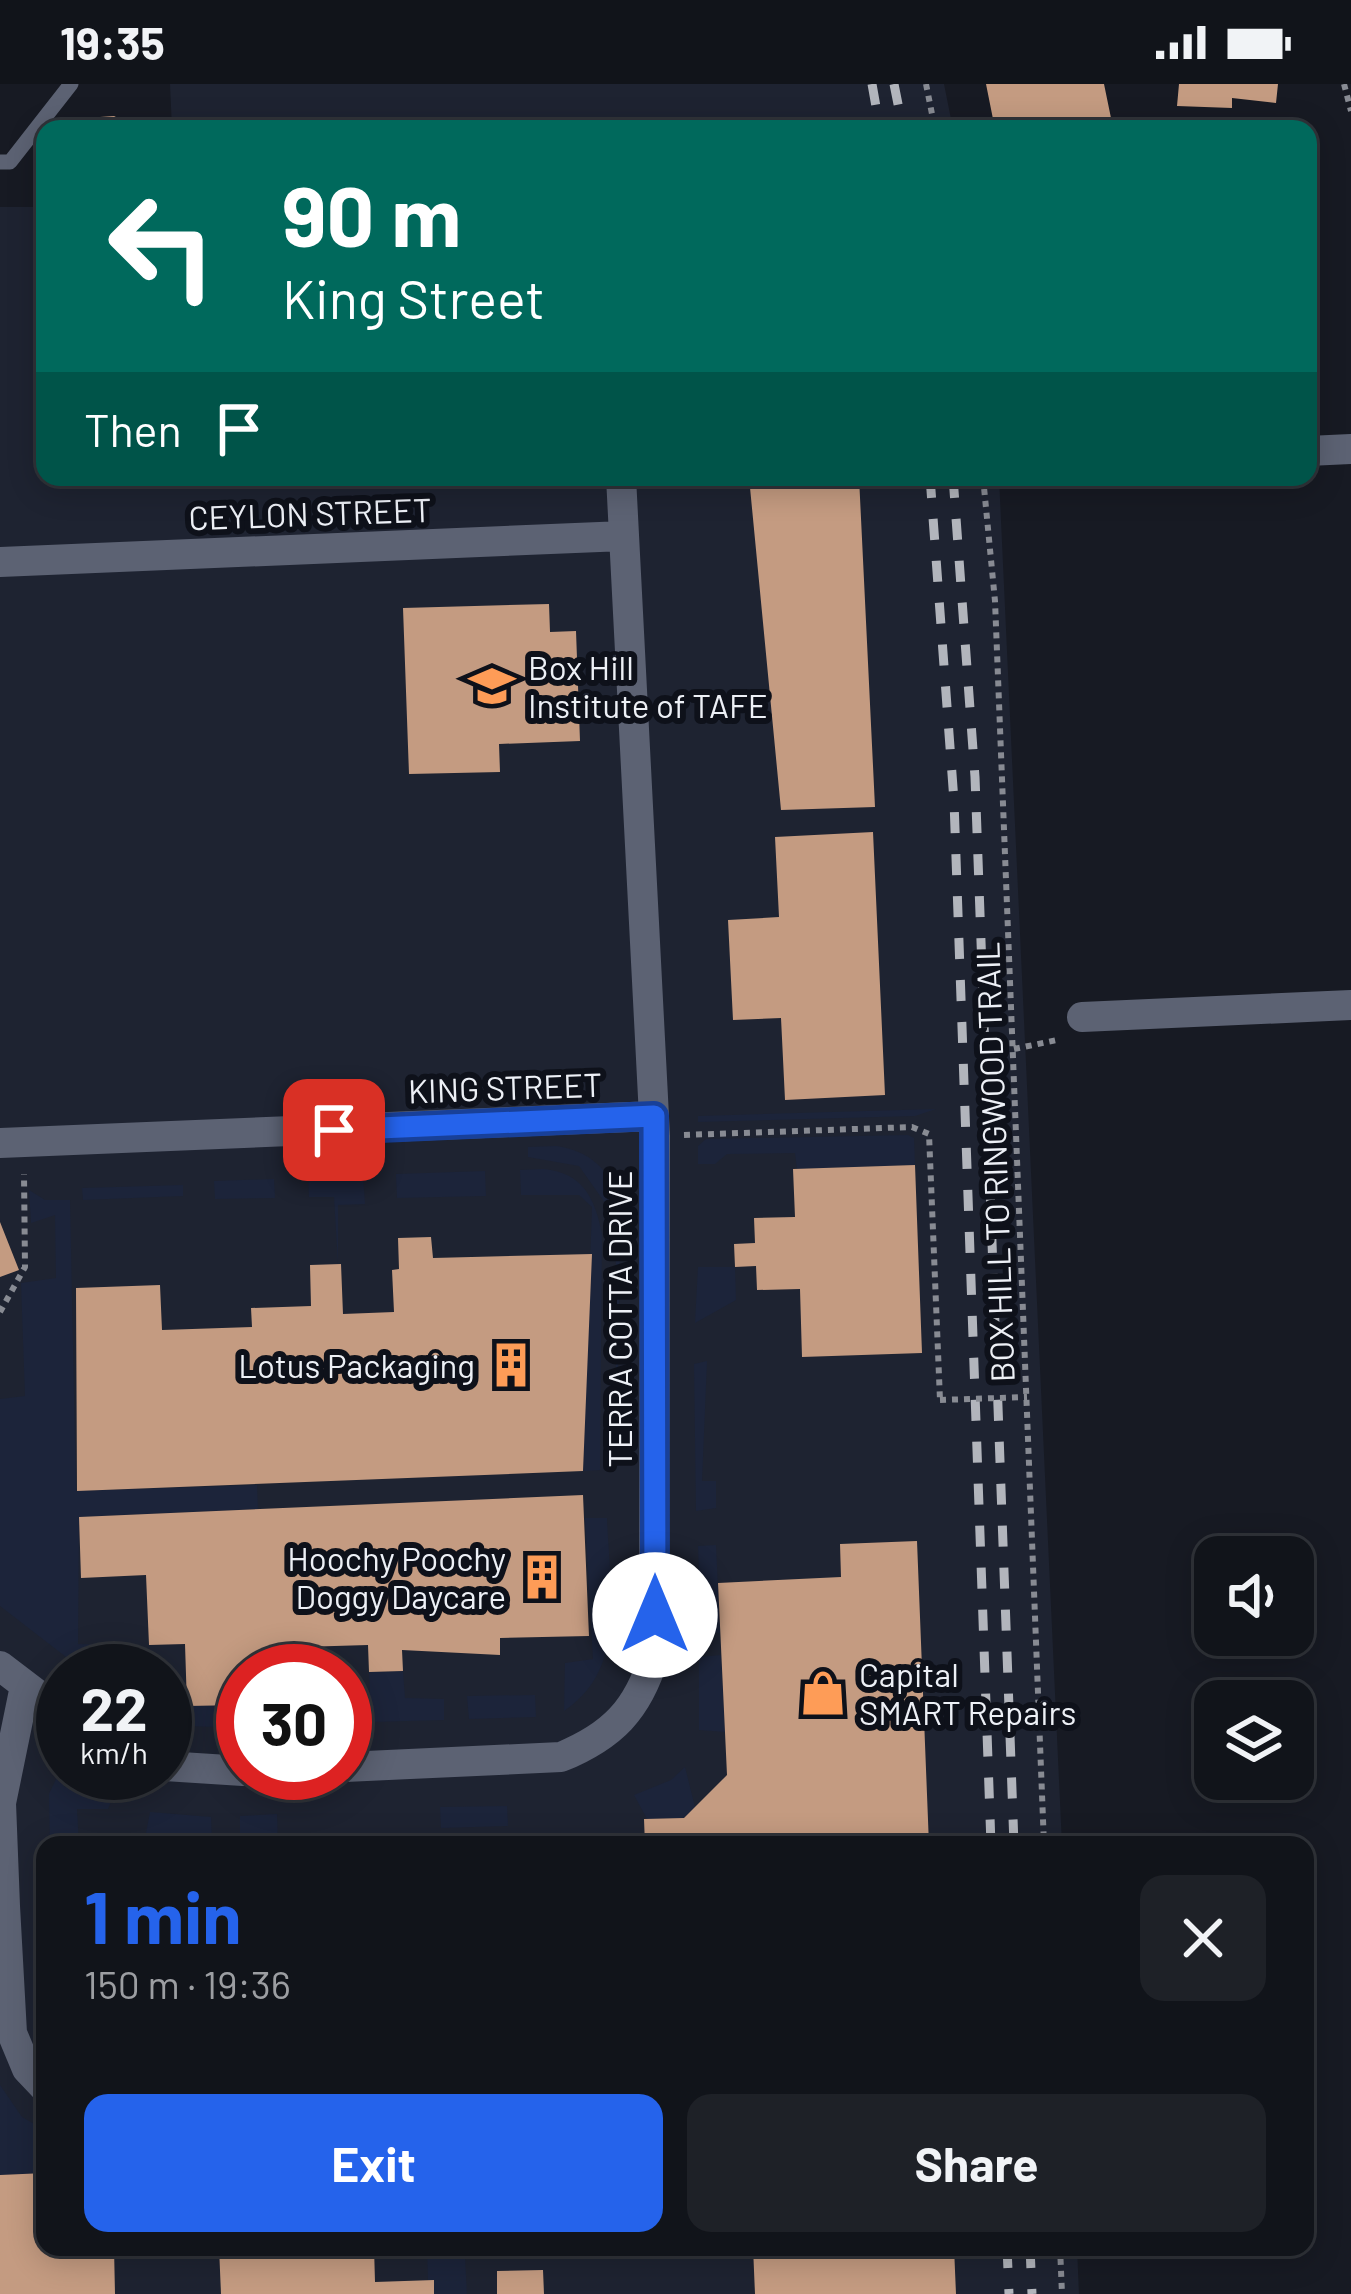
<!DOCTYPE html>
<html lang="en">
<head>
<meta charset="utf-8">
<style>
	body { margin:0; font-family:Barlow,sans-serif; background:#1e2127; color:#f1f3f6; height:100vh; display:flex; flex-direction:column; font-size:45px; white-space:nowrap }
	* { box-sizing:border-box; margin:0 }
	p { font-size:39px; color:#9c9ea2 }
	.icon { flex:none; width:66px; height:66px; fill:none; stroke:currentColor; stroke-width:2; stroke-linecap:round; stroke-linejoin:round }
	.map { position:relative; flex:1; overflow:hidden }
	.drawer { position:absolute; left:36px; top:1752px; width:1278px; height:420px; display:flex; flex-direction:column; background:#11141a; border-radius:24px; box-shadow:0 6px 30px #0003,0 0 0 3px #303339 }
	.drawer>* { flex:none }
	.top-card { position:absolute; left:36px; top:36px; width:1281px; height:366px; border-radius:24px; box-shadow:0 6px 30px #0003,0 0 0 3px #303339; background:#00695c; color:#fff; overflow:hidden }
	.tools { position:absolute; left:1194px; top:1452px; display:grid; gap:24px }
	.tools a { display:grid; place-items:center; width:120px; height:120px; border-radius:24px; background:#11141a; box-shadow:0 6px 30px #0003,0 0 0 3px #303339; font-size:60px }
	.speed { position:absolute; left:36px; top:1560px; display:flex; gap:24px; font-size:60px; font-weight:700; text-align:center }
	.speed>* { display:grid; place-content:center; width:156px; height:156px; border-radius:50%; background:#11141a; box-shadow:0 6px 30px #0003,0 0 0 3px #303339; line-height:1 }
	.speed small { font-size:30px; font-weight:400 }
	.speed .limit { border:18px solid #d22; background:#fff; color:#111 }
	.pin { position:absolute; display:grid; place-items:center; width:102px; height:102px; color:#fff; margin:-51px; border-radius:24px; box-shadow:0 6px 18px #0006 }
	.me { position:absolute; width:132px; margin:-66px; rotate:0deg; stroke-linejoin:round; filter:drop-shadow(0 0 9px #0008) }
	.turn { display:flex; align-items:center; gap:42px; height:252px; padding:0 48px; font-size:54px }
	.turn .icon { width:156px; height:156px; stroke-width:2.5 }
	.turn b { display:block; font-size:84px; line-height:102px }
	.then { display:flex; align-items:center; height:114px; padding:0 48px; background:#0003; gap:24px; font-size:45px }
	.round { display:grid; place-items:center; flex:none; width:126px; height:126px; border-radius:24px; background:#1e2127 }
	.overview { display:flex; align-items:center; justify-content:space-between; height:204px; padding:0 48px }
	h1 { font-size:72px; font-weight:700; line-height:90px; color:#2563eb }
	.action { display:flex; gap:24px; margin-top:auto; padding:24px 48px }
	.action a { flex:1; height:138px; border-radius:24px; background:#2563eb; color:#fff; font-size:48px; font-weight:700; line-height:138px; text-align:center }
	.action a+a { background:#1e2127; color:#f1f3f6 }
	.status { display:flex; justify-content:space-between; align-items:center; height:84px; padding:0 60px; background:#11141a; direction:ltr }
	.status svg { height:33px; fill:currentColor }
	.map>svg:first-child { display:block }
</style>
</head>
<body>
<div class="status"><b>19:35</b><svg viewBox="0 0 49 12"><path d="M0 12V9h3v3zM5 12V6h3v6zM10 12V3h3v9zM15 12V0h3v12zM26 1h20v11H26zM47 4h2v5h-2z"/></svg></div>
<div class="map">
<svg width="1351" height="2210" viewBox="0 0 1351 2210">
	<rect width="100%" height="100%" fill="#171a23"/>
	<path fill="#1e2331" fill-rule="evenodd" d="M170,0H944L953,45H172Z
		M0,123H45V393H999L1062,1761H45V2163H1077L1079,2210H0ZM63,1587H165V1689H63ZM243,1587H345V1689H243Z"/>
	<path fill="#1c243a" d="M936,1025L915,1032L698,1038V1032Z
		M908,1051L914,1054L915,1081L797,1085L795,1069L727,1070L715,1080H698V1062L706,1055Z
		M556,1062C591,1067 607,1085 621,1116L616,1386V1181L610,1126L579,1082L528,1073V1063Z
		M544,1085C583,1089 595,1114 602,1150L600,1386L583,1387L592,1123L579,1111H521L520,1086Z
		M485,1087L486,1112L397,1114L396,1090Z
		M363,1091L365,1120L338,1121V1180L334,1113H309L308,1092Z
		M274,1095L275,1114L215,1115L214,1097Z
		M183,1101V1112L83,1116L82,1104Z
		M29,1106L45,1116H70L76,1407L257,1401L258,1425L79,1433L78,1560L113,1561L112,1587L79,1583L0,1522V1315L25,1312L21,1199L56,1194L55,1131L31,1139Z
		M698,1183H735L736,1216L695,1239Z
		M707,1277L702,1397H716V1424L696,1427L694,1280Z
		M585,1434H607C609,1502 629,1584 564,1627L565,1579L593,1575Z
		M716,1461L720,1549L701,1547L698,1462Z
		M721,1571L725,1648L699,1646V1573Z
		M403,1587L405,1614L444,1615V1636L371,1638L369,1588Z
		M535,1611L536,1633L469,1635L467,1612Z
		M243,1621V1644L188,1642L187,1622Z
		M685,1683L695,1723L684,1734L647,1735L634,1711L671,1696Z
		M57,1693L65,1703L76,1700L113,1713L108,1725H77L79,1761H50L49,1710Z
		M507,1722L508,1742L441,1744L440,1723Z
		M150,1728L211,1733L212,1757L179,1759L146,1749Z
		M277,1730L278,1761H240V1732Z
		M0,2001L22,2033L45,2046V2089L0,2091Z
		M427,2163H439L441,2174L465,2173L467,2210H434V2197L428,2196Z"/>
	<path fill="#c49b81" d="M986,0H1104L1111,34L1051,45H995Z
		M1179,0H1278L1276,19L1232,14V24L1177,22Z
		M114,32L139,45H80L100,33Z
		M749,393H859L875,723L781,726Z
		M549,520L550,548L576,547L580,657L499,660L500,688L409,690L403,524Z
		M873,748L885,1011L785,1016L781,934L733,936L728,836L779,833L775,753Z
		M915,1081L922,1269L802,1273L800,1205L757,1206L756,1182L735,1183L734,1160L755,1159L754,1134L795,1133L793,1085Z
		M0,1138L19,1186L0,1193Z
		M431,1153L433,1174L592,1170L583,1387L77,1407L76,1204L160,1201L162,1246L252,1243L251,1224L311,1222L310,1181L341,1180L343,1230L394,1228L392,1186L399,1185L398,1154Z
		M583,1411L589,1552L500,1554V1571L402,1566L403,1587L369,1588L368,1561L301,1563L302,1587H243V1621L187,1622L185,1560L149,1561L146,1491L81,1494L79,1433Z
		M917,1457L929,1761H645L644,1735L684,1734L727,1691L718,1499L841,1493L840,1460Z
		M146,1749L184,1760L183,1761H147Z
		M45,2089V2163H114L115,2210H0V2091Z
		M219,2163H374L375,2198L434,2196V2210H221Z
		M753,2163H954L956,2210H755Z
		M543,2186L544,2210H497V2187Z"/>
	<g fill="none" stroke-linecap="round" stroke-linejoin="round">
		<path stroke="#888b93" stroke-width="6" stroke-dasharray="6 6" stroke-linecap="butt" d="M926,0L935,45
			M1344,0L1351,27
			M983,393L995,517L1044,1761
			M1014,965L1057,956
			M684,1051L912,1043L929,1050L940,1316
			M0,1228L25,1183L24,1090
			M1060,2163L1062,2210"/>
		<path stroke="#5c6273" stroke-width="15" d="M0,78H10L71,0"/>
		<path stroke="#5c6273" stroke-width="30" d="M1308,367L1351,365
			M0,478L624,452
			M1082,933L1351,921
			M0,1059L654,1032
			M0,1582L63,1630
			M25,1602L1,1719L5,1822L12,1949L27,1985L45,2004
			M165,1682L243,1687
			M345,1683L561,1673C612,1652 638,1626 654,1572L655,1052L621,393"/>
		<path stroke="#b2b5bc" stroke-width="9" stroke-dasharray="21 21" stroke-linecap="butt" d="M872,0L880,45
			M894,0L903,45
			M930,393L954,717L991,1761
			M953,393L975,693L1014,1761
			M1007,2163L1009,2210
			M1030,2163L1032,2210"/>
		<path stroke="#888b93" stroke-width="6" stroke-dasharray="6 6" stroke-linecap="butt" d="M940,1316L1027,1313"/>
	</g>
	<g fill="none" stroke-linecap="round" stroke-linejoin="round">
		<g stroke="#184099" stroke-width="30">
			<path id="route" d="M334,1046L654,1032L655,1531"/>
		</g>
		<use href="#route" stroke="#2563eb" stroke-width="21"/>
	</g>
	<defs>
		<g id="university-bare" transform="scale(3.6)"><path d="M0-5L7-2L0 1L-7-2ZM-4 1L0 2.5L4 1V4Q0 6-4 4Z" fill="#fe9c57" stroke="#0e111a" stroke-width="2.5" paint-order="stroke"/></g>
		<g id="building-bare" transform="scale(3.6)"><path d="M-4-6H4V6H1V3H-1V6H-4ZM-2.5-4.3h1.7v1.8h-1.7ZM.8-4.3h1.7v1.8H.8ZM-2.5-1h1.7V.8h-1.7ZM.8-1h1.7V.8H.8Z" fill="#fe9c57" stroke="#0e111a" stroke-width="2.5" paint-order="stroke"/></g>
		<g id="shop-bare" transform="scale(3.6)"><path d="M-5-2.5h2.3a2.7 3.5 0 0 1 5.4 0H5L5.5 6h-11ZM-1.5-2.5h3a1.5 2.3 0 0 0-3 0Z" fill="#fe9c57" stroke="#0e111a" stroke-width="2.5" paint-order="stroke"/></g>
	</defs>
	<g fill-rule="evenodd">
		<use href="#university-bare" x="492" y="602"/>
		<use href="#building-bare" x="511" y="1281"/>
		<use href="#building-bare" x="542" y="1493"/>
		<use href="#shop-bare" x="823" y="1609"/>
	</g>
	<g text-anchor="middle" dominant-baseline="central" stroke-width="12" stroke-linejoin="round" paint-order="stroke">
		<g font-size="33" fill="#edf0f6" stroke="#0e111a">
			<text transform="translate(310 429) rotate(-2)">CEYLON STREET</text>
			<text transform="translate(505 1003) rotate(-2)">KING STREET</text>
			<text transform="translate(994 1078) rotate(-92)">BOX HILL TO RINGWOOD TRAIL</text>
			<text transform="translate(619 1235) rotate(-90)">TERRA COTTA DRIVE</text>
		</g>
		<g font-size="33" fill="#edf0f6" stroke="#0e111a" text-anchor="start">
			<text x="528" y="583">Box Hill<tspan x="528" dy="38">Institute of TAFE</tspan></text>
			<text x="475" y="1281" text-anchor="end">Lotus Packaging</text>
			<text x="506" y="1474" text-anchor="end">Hoochy Poochy<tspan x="506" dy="38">Doggy Daycare</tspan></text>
			<text x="859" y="1590">Capital<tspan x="859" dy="38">SMART Repairs</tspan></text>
		</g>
	</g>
</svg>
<div class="tools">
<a><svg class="icon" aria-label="sound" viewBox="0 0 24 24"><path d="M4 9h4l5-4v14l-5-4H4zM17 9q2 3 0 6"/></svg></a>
<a><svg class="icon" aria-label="layers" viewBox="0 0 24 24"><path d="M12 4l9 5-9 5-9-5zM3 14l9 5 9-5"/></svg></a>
</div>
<div class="speed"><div>22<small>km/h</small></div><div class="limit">30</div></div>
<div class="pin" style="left:334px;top:1046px;background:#d93025"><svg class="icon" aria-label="arrive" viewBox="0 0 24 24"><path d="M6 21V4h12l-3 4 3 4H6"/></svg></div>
<svg class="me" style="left:655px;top:1531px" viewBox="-20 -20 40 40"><circle r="19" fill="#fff"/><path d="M0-13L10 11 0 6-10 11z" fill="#2563eb"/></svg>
<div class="top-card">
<div class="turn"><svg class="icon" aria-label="left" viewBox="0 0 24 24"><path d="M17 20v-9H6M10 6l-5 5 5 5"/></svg><div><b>90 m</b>King Street</div></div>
<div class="then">Then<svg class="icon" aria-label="arrive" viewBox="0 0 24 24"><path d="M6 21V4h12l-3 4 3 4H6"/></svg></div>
</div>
<section class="drawer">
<div class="overview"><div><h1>1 min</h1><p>150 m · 19:36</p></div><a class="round"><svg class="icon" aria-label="close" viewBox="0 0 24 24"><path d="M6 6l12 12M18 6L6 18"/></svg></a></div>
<div class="action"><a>Exit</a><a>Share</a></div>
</section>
</div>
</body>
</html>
